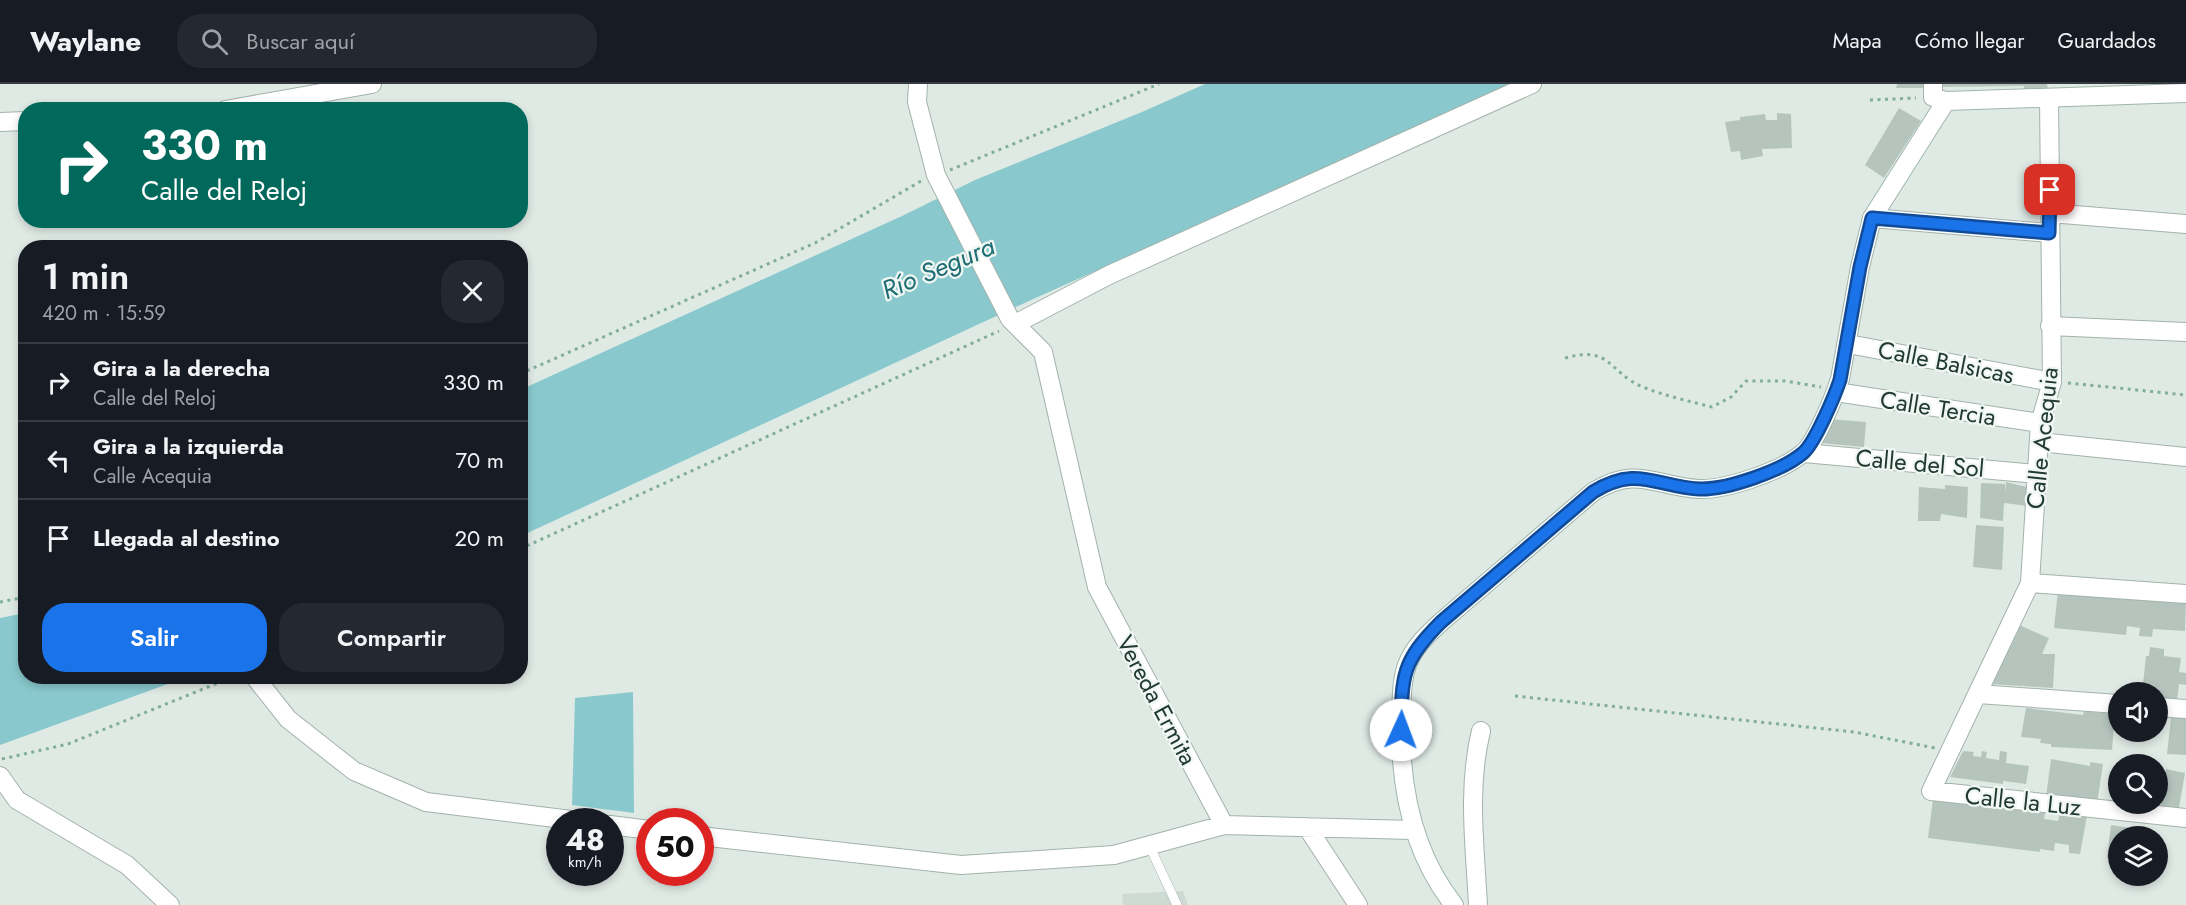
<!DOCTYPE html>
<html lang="es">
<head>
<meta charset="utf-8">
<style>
	body { margin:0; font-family:Jost,sans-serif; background:#242831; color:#f1f3f6; height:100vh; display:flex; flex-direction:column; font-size:22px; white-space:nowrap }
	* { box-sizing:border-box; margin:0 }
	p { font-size:20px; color:#9ea1a6 }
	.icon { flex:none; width:33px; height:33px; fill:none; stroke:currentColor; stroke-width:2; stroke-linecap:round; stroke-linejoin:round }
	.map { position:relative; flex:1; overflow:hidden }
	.drawer { position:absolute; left:18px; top:156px; width:510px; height:444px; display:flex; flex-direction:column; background:#171b24; border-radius:24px; box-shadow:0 3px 9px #0003 }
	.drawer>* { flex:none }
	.top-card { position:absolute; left:18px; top:18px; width:510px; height:126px; border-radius:24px; box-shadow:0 3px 9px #0003; background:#00695c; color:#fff; overflow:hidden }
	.tools { position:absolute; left:2108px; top:598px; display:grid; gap:12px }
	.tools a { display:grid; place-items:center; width:60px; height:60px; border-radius:50%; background:#171b24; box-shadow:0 3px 9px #0003; font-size:30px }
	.speed { position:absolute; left:546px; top:724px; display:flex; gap:12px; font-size:30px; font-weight:700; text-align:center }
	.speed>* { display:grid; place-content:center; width:78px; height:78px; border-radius:50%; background:#171b24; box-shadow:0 3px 9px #0003; line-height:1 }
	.speed small { font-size:15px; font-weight:400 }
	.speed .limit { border:9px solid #d22; background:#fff; color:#111 }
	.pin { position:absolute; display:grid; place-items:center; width:51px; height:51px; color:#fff; margin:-26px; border-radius:12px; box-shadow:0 3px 9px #0006 }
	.me { position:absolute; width:66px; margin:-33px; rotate:2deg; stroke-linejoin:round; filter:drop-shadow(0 0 4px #0008) }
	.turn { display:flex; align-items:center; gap:21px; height:126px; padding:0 24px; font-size:27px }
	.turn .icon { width:78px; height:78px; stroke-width:2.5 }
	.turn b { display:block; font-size:42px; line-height:51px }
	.round { display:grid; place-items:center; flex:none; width:63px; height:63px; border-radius:24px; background:#242831 }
	.headline { display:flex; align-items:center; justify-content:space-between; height:102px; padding:0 24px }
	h1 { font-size:36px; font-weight:600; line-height:45px }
	.action { display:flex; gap:12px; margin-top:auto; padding:12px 24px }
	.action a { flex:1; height:69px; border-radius:24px; background:#1a73e8; color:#fff; font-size:24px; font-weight:600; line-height:69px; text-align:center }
	.action a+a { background:#242831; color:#f1f3f6 }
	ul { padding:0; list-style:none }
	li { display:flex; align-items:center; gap:18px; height:78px; padding:0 24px; border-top:2px solid #363941 }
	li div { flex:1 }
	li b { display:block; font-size:22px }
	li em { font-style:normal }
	header { display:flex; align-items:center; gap:36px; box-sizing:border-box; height:84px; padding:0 30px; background:#171b24; border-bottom:2px solid #363941 }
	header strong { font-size:28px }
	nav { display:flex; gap:33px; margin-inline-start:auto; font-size:21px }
	.search { width:420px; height:54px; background:#242831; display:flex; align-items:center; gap:15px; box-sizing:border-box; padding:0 21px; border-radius:24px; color:#9ea1a6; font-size:22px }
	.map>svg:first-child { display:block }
</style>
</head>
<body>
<header>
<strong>Waylane</strong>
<div class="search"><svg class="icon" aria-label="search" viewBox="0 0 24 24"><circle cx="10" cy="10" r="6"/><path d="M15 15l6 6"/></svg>Buscar aquí</div>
<nav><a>Mapa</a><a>Cómo llegar</a><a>Guardados</a></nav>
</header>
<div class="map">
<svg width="2186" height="821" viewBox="0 0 2186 821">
	<rect width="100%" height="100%" fill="#e0eae5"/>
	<path fill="#cedad4" d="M1183,807L1188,821H1123L1122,810Z"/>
	<path fill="#89c9ce" d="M1205,0H1511L1029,217L521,452L520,306L902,132L975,96L1142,28Z
		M25,529L26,592L187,593L0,661V534Z
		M633,608L634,729L572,721L575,614Z"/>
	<path fill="#b5c5be" d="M1897,0H1928L1922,4H1896Z
		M1937,0H2047L2048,5H2024V2L1938,3Z
		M1899,24L1921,37L1884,94L1865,81Z
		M1777,29L1791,30L1792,64L1762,65L1763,72L1741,76L1740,67L1731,68L1725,38L1740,36V33L1765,30L1766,36H1777Z
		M1829,335L1866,338L1864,363L1820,359Z
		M2006,398L2031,404L2028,422L2004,419L2003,437L1980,434L1981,399L2005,400V409Z
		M1945,401L1968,403L1967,434L1941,430L1940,437H1918L1919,403L1945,405Z
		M1976,441L2004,443L2002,486L1973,483Z
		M2058,506L2186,516L2185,547L2153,545L2152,553L2139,552L2140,544L2127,542L2126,551L2054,544Z
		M2019,541L2049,554L2042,570H2055L2053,604L1990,600Z
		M2150,563L2164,565V572L2181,574L2179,588L2186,589V601L2179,600L2177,616L2157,614V609H2142L2146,572H2149Z
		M2026,624L2083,631L2084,627L2115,630L2112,666L2051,663V660L2040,659L2041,655L2021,653Z
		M2171,633L2186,634V671L2167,670Z
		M1963,667L1974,668L1973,672L1981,673L1982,667L1987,668L1986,674L1999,676L2000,667L2007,668L2006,679L2029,682L2026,700L2003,697V700L1950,693Z
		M2051,675L2090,682V678L2103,680L2097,720L2046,713Z
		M2166,685L2185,689L2178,729L2160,727Z
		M1933,715L2045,729L2044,735L2058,737L2060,728L2087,732L2080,770L2069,769V761L2055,759L2054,767L2040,765V768L1928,754Z
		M2111,741L2137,745L2136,753H2118V775L2107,774Z"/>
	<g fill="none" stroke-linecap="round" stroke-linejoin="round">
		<g stroke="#a3b2ab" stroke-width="10">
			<path id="lane" d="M1149,761L1177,821"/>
		</g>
		<g stroke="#a3b2ab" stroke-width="20">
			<path id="street" d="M918,0L917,18L936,91L1010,235L1043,268L1097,503L1224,741
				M1933,0V13L1946,17
				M2049,14L2052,298L2040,339L2030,499L1931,707L2186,734
				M225,26L372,0
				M0,38L26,37
				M2050,129L2186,140
				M1872,134L2049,149
				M1015,240L1109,191L1532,0
				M2050,242L2186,248
				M1848,260L2052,298
				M1836,308L2040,339
				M2039,358L2186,373
				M1804,369L2037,390
				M2030,499L2186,510
				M254,592L288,635L354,687L426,718L587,738
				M1978,610L2118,620
				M2157,623L2186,625
				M0,692L17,716L127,781L170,821
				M610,741L650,746
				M1307,743L1358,821
				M700,752L961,781L1114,771L1224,741L1413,746
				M1478,821C1475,763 1467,704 1481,647"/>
		</g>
		<g stroke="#9fb6ac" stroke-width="20">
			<path id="secondary" d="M1454,821C1411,767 1399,699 1401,631C1402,614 1401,597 1407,581C1414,563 1427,551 1441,538L1593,408C1637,381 1654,402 1699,405C1726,406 1782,387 1803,369C1815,360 1835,311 1840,295L1860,183L1872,134L1946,17L2186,9"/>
		</g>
		<path stroke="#81ad9c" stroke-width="3" stroke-dasharray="3 4.5" stroke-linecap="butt" d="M1870,16L1916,14
			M950,86L1159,0
			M1565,274C1612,261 1607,288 1643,303C1665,312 1689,317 1712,323L1731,313L1746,297H1785L1821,303
			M520,290L815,159L921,97
			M2068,299L2186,311
			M520,465L999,247
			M0,518L26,513
			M1515,612L1854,648L1935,664
			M2,675L68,660L235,592"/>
		<use href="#lane" stroke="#fff" stroke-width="9"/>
		<use href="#street" stroke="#fff" stroke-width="18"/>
		<use href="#secondary" stroke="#fff" stroke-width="18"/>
	</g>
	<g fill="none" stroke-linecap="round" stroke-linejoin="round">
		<g stroke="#114b97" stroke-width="15">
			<path id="route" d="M1401,646C1402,592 1401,578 1441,538L1593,408C1637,381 1654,402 1699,405C1726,406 1782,387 1803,369C1815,359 1835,311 1840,296L1860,183L1872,134L2049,149L2050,106"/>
		</g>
		<use href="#route" stroke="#1a73e8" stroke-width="10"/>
	</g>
	<g text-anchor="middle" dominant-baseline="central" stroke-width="4.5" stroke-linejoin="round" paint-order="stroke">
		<g font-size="24" fill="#213a31" stroke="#f0f7f3">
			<text transform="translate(1946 278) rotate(11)">Calle Balsicas</text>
			<text transform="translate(1938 324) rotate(9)">Calle Tercia</text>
			<text transform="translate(2042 354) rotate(-84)">Calle Acequia</text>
			<text transform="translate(1920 379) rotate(5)">Calle del Sol</text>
			<text transform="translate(1157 616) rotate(62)">Vereda Ermita</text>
			<text transform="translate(2023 717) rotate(6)">Calle la Luz</text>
		</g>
		<g font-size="26" font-style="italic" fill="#1e6c74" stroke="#f0f7f3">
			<text transform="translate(938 184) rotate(-23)">Río Segura</text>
		</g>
	</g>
</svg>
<div class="tools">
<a><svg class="icon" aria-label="sound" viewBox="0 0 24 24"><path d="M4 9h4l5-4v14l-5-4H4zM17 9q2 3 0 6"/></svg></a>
<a><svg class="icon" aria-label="search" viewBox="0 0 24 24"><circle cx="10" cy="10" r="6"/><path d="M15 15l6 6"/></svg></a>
<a><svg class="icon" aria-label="layers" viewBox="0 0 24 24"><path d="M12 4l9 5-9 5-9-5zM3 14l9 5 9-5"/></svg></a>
</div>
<div class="speed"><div>48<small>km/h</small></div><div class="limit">50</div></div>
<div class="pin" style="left:2050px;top:106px;background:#d93025"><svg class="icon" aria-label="arrive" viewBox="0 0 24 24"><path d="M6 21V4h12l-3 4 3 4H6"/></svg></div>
<svg class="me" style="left:1401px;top:646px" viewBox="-20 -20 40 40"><circle r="19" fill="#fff"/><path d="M0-13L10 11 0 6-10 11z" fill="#1a73e8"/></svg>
<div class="top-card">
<div class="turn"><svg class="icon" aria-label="right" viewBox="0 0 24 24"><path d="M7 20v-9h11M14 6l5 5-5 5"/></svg><div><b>330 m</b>Calle del Reloj</div></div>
</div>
<section class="drawer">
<div class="headline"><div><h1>1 min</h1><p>420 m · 15:59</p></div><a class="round"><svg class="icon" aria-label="close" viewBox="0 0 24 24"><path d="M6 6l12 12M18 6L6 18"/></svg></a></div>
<ul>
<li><svg class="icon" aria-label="right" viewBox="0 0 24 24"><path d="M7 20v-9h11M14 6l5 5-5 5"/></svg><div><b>Gira a la derecha</b><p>Calle del Reloj</p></div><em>330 m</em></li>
<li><svg class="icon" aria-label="left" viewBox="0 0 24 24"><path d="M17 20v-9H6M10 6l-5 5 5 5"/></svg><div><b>Gira a la izquierda</b><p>Calle Acequia</p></div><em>70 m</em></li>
<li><svg class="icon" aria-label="arrive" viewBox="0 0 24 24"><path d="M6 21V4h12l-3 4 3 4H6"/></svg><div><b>Llegada al destino</b></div><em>20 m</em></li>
</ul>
<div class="action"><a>Salir</a><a>Compartir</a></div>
</section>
</div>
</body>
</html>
